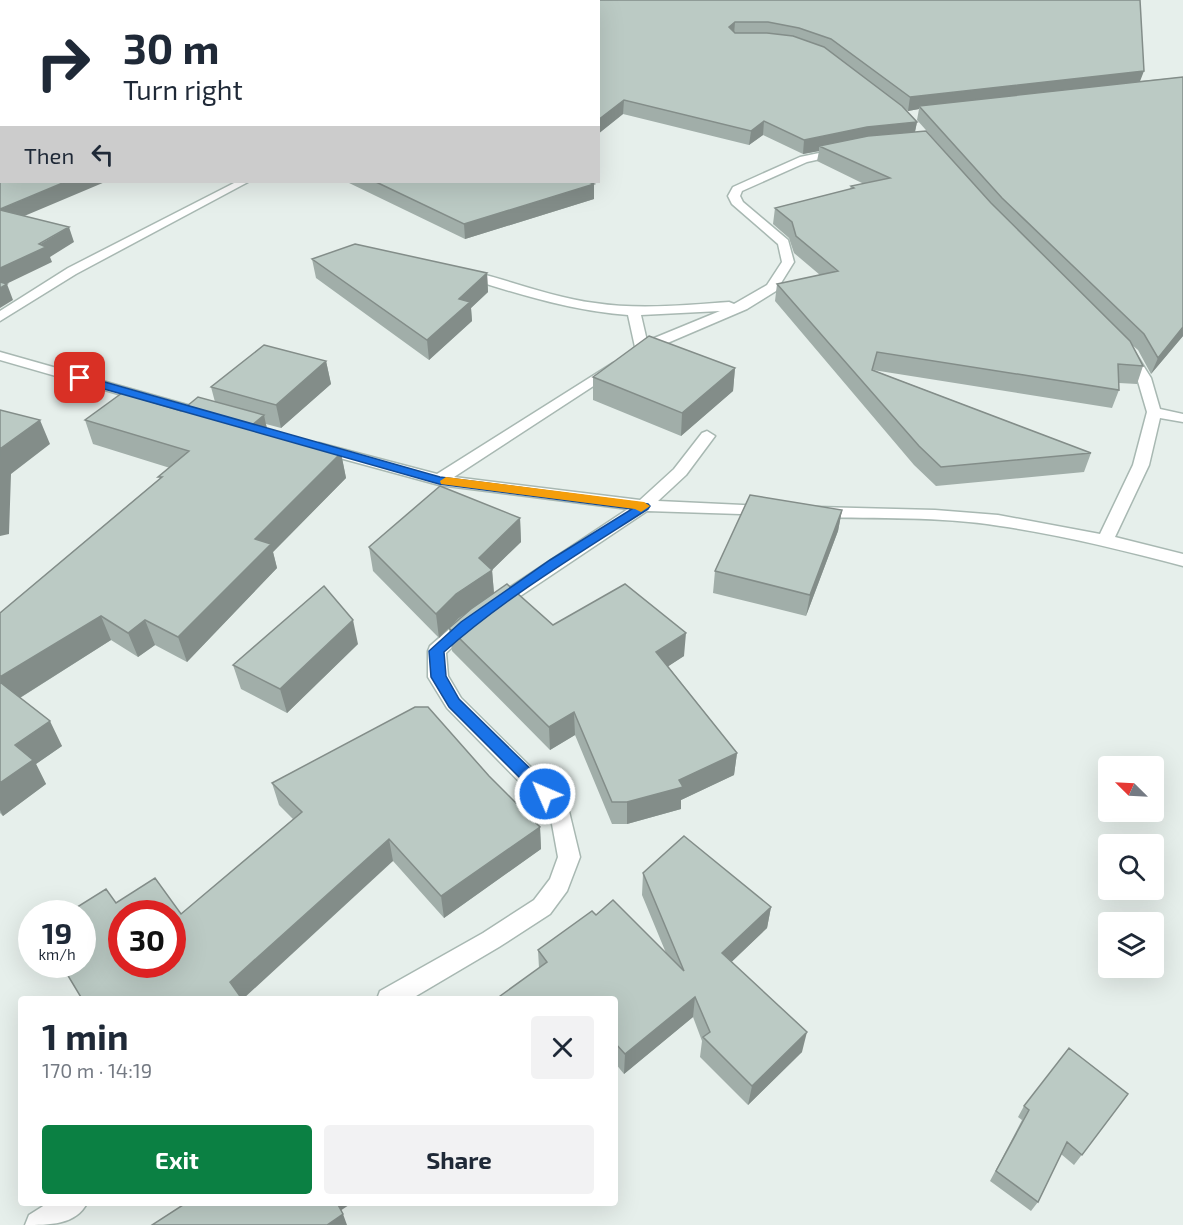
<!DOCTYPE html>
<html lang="en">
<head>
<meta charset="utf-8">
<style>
	body { margin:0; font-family:"Exo 2",sans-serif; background:#f2f2f3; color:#1f2937; height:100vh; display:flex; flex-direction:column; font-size:22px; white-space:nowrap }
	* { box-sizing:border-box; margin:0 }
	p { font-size:20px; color:#747a83 }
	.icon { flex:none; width:33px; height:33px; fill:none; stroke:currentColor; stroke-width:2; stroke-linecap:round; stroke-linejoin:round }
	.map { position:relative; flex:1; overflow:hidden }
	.drawer { position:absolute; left:18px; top:996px; width:600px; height:210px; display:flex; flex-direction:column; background:#fff; border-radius:6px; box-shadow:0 6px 24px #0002 }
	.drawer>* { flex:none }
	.top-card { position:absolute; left:0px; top:0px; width:600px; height:183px; box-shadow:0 6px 24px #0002; background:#fff; color:#1f2937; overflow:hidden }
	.needle { width:39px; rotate:294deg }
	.tools { position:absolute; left:1098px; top:756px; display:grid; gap:12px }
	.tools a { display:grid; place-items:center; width:66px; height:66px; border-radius:6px; background:#fff; box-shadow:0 6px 24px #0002; font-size:30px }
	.speed { position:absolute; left:18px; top:900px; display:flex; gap:12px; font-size:30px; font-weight:700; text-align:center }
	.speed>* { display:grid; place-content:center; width:78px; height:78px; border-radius:50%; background:#fff; box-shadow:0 6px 24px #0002; line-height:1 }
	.speed small { font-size:15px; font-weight:400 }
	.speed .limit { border:9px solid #d22; background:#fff; color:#111 }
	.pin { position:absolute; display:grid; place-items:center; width:51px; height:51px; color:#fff; margin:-26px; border-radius:12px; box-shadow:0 3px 9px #0006 }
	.me { position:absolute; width:66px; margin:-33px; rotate:315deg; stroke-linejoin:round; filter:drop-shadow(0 0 4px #0008) }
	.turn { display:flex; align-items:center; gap:21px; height:126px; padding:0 24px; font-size:27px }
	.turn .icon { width:78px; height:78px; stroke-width:2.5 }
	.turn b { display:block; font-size:42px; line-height:51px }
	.then { display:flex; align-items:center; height:57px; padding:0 24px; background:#0003; gap:12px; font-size:22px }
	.round { display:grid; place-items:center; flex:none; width:63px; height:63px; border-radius:6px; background:#f2f2f3 }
	.head { display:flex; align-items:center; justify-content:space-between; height:102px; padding:0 24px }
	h1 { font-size:36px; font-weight:700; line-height:45px }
	.button { display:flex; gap:12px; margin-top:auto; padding:12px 24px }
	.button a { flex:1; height:69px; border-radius:6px; background:#0b8043; color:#fff; font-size:24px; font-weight:700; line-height:69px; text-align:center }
	.button a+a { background:#f2f2f3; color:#1f2937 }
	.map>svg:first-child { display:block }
</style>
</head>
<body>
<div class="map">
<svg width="1183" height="1225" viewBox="0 0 1183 1225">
	<rect width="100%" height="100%" fill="#e6efeb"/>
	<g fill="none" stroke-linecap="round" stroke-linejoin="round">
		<g stroke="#a8b8b2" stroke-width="3">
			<path id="minor" d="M11,0H19L10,2Z
				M843,148L847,149V153L807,162L742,191L740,196L743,202L788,240L794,262L776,291L747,309L644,353L639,354L632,350L635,347L628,315C575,311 524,296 474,280L472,277L478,273C517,283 555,298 595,303C640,310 684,305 729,302L734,304L767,285L782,262L778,244L732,204L728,196L733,187L800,157ZM720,311L647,341L641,315Z
				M236,182H248L76,274L0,321V311L68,268Z
				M1129,350L1134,351L1151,378L1160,409L1183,414V422L1160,418L1149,465L1115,537L1183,554V566C1122,550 1062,535 1000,526C940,516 877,519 817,517L811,516L809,512L811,508L817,507L935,510L998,515L1100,534L1133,465L1147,412L1137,378L1122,354Z
				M0,352L212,412L214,415L207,419L202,418L0,360Z
				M613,363L618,364L620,367L618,370L454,477L640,500L674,469L702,433L707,431L715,436L686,475L658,501L766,506L772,507L774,511L772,515L647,511L501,609L495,611L489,609L486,605L489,601L628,509L439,485L314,451L311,448L319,443L437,474Z
				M467,618L473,619L476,624L446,653L448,676L461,698L567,803L580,857L567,891L550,914L499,947L411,999H377L380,991L483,933L534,900L550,879L558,857L550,813L447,708L428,677V651L430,646L461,619Z
				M48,1203H87C76,1225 49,1225 25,1225L29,1215Z"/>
		</g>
		<use href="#minor" fill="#fff" fill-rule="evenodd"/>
	</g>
	<path fill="#a1aea9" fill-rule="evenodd" d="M1140,0V81L1183,77V336L1151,374L1138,350L1132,345L1143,366L1137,384L1119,383V390L1112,408L873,370L1091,453L1084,472L936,486L914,465L775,301L777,284L820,275L794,253L789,238L773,224L775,208L850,189L851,186L864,184L817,161L819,151L803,154L763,135L749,145L623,114L598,134V2ZM904,108L908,111L919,109L917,120L949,156L915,132L917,122Z
		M347,182H589L594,184V199L465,239Z
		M312,259L487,273L488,292L471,308L472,321L429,360L316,278Z
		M326,361L331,384L281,428L266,424L268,432L341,453L346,478L273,552L277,568L187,662L155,645L138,657L111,640L20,698L62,746L36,764L46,784L3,816L0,813V613L159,479L170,468L93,444L85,420L181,411L215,402L211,387Z
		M735,368L733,391L681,436L593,400V377Z
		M842,510L838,531L806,616L713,593L715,571Z
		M520,518L521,542L492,570L494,593L553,625L684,656L668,666L737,753L734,775L681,800V809L627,824H612L575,735L550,750L452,651L449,628L468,612L459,618L439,638L373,571L369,547Z
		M358,644L287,713L241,689L233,665Z
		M489,776L540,827L541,849L444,918L393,861L82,999L116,903L181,914L293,819L279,805L272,783Z
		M643,873L771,907L767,928L731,962L802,1052L748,1105L700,1057L702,1041L693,1017L624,1074L615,1063V999L539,968L538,950L596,915L666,953L642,895Z
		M1128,1094L1074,1165L1061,1154L1038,1202L1031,1211L990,1181L1022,1120L1018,1117L1024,1106Z"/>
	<path fill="#838d89" d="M735,22L734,35L729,27Z
		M1144,71L1139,84L919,106V109L908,111L910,97Z
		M624,100L623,114L598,134V120Z
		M764,121L763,135L749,145L751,131Z
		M917,122L914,136L819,146V151L803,154L804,140L867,127Z
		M65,182H105L3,225L0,217V209Z
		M594,184V199L465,239L464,224Z
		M69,227L74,242L50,257L52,262L0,287V268Z
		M487,273L488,292L471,308L472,321L429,360L427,340L459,299Z
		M7,284L13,300L0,308V288Z
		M1183,327V336L1151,374L1158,358Z
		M326,361L331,384L281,428L276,405Z
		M735,368L733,391L681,436L682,413Z
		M264,415L269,439L250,427Z
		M40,420L50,444L11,474L9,534L0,536V449Z
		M341,453L346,478L273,552L277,568L187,662L178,637L255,539Z
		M842,510L838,531L806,616L810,595Z
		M520,518L521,542L492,570L494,594L459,618L439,638L436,614L479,558Z
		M101,616L111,640L10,704L0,686V677Z
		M145,620L155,645L138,657L128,633Z
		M353,620L358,644L287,713L280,689Z
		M686,633L684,656L655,675L656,652Z
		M574,712L575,735L550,750L549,727Z
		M50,721L62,746L36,764L46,784L3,816L0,810V783L15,745Z
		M737,753L734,775L681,800V809L627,824V802Z
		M540,827L541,849L444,918L441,896Z
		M389,839L393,861L243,999H237L230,982Z
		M771,907L767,928L719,974L722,953Z
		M695,997L693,1017L624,1074L625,1054Z
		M807,1032L802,1052L748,1105L752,1086Z
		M337,1203H352L340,1211Z
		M343,1214L347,1225H327Z"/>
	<path fill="#bbcac4" stroke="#838d89" stroke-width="1.5" fill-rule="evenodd" d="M49,0H1140L1144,71L910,97L831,39L799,28L768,22H735L729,27L735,33H767L793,36L824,47L902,106L917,122L867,127L804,140L764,121L751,131L624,100L598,120V2H45Z
		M0,17H2V25L0,24Z
		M2,25V182H65L0,209V26Z
		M1183,77V327L1158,358L1144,334L1002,198L919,106Z
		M926,131L991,203L1130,341L1143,366L1118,364L1119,390L877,352L872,370L1091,453L941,467L919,446L777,284L838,271L796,236L792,222L775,208L854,188L851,186L890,178L819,146L868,136Z
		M376,182H589L594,184L464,224Z
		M0,210L69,227L39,244L46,247L0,268Z
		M355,244L487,273L459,299L470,302L427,340L312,259Z
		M0,282L7,284L0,288Z
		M649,336L735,368L682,413L593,377Z
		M264,345L326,361L276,405L211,387Z
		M122,393L181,411L198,397L264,415L250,427L341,453L255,539L271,544L178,637L145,620L128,633L101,616L0,677V613L162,477H158L189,451L85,420Z
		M0,410L40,420L0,449V457Z
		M440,486L520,518L479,558L492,570L456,594L436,614L369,547Z
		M750,495L842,510L810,595L715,571Z
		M507,584L553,625L625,584L686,633L656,652L737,753L679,780L683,787L627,802H612L574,712L549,727L449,628L471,609Z
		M324,586L353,620L280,689L233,665Z
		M0,682L50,721L15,745L33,760L0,783Z
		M415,707H428L489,776L540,827L441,896L389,839L230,982L242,999H82L61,964H82V914H66L106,889L116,903L155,878L181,914L302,812L272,783ZM122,914H172V964H122Z
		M684,836L771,907L722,953L807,1032L752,1086L703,1037L710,1032L695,997L625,1054L615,1043V999H496L547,962L538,950L592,911L596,915L613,900L684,971L643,873Z
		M1069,1048L1128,1094L1082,1155L1067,1142L1038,1202L996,1171L1029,1110L1024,1106Z
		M186,1203H337L343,1214L327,1225H152Z"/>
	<path fill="#1a73e8" stroke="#114b97" stroke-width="1.5" d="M80,375L440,477L648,504L650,506L648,509C578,554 506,597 444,652L446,676L459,699L551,789L553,794L551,798L545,800L540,798L449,707L431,677L429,651L461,622L550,560L632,509L439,484L76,381L74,378Z"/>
	<path fill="#f59e0b" d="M446,477L644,502L650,506L641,512L635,509L441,484L440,481Z"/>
</svg>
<div class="tools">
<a><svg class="needle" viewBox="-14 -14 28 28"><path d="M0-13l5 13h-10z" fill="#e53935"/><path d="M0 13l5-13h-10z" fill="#747a83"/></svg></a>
<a><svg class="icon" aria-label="search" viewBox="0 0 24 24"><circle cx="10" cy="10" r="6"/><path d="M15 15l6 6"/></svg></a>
<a><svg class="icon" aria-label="layers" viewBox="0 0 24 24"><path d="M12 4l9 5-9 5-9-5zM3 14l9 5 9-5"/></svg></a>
</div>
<div class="speed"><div>19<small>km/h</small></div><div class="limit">30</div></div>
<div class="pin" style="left:80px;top:378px;background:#d93025"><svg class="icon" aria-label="arrive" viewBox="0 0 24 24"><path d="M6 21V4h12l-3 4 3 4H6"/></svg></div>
<svg class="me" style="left:545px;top:794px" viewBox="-20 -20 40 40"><circle r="17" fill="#1a73e8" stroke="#fff" stroke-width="3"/><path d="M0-11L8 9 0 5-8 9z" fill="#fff"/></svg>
<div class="top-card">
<div class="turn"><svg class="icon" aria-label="right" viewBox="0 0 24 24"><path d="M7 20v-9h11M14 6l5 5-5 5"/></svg><div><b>30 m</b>Turn right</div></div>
<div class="then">Then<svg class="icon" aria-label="left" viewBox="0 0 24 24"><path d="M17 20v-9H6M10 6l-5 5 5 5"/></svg></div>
</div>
<section class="drawer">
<div class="head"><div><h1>1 min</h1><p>170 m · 14:19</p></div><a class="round"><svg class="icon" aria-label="close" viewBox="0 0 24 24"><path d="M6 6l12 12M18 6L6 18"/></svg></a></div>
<div class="button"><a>Exit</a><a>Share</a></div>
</section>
</div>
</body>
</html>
